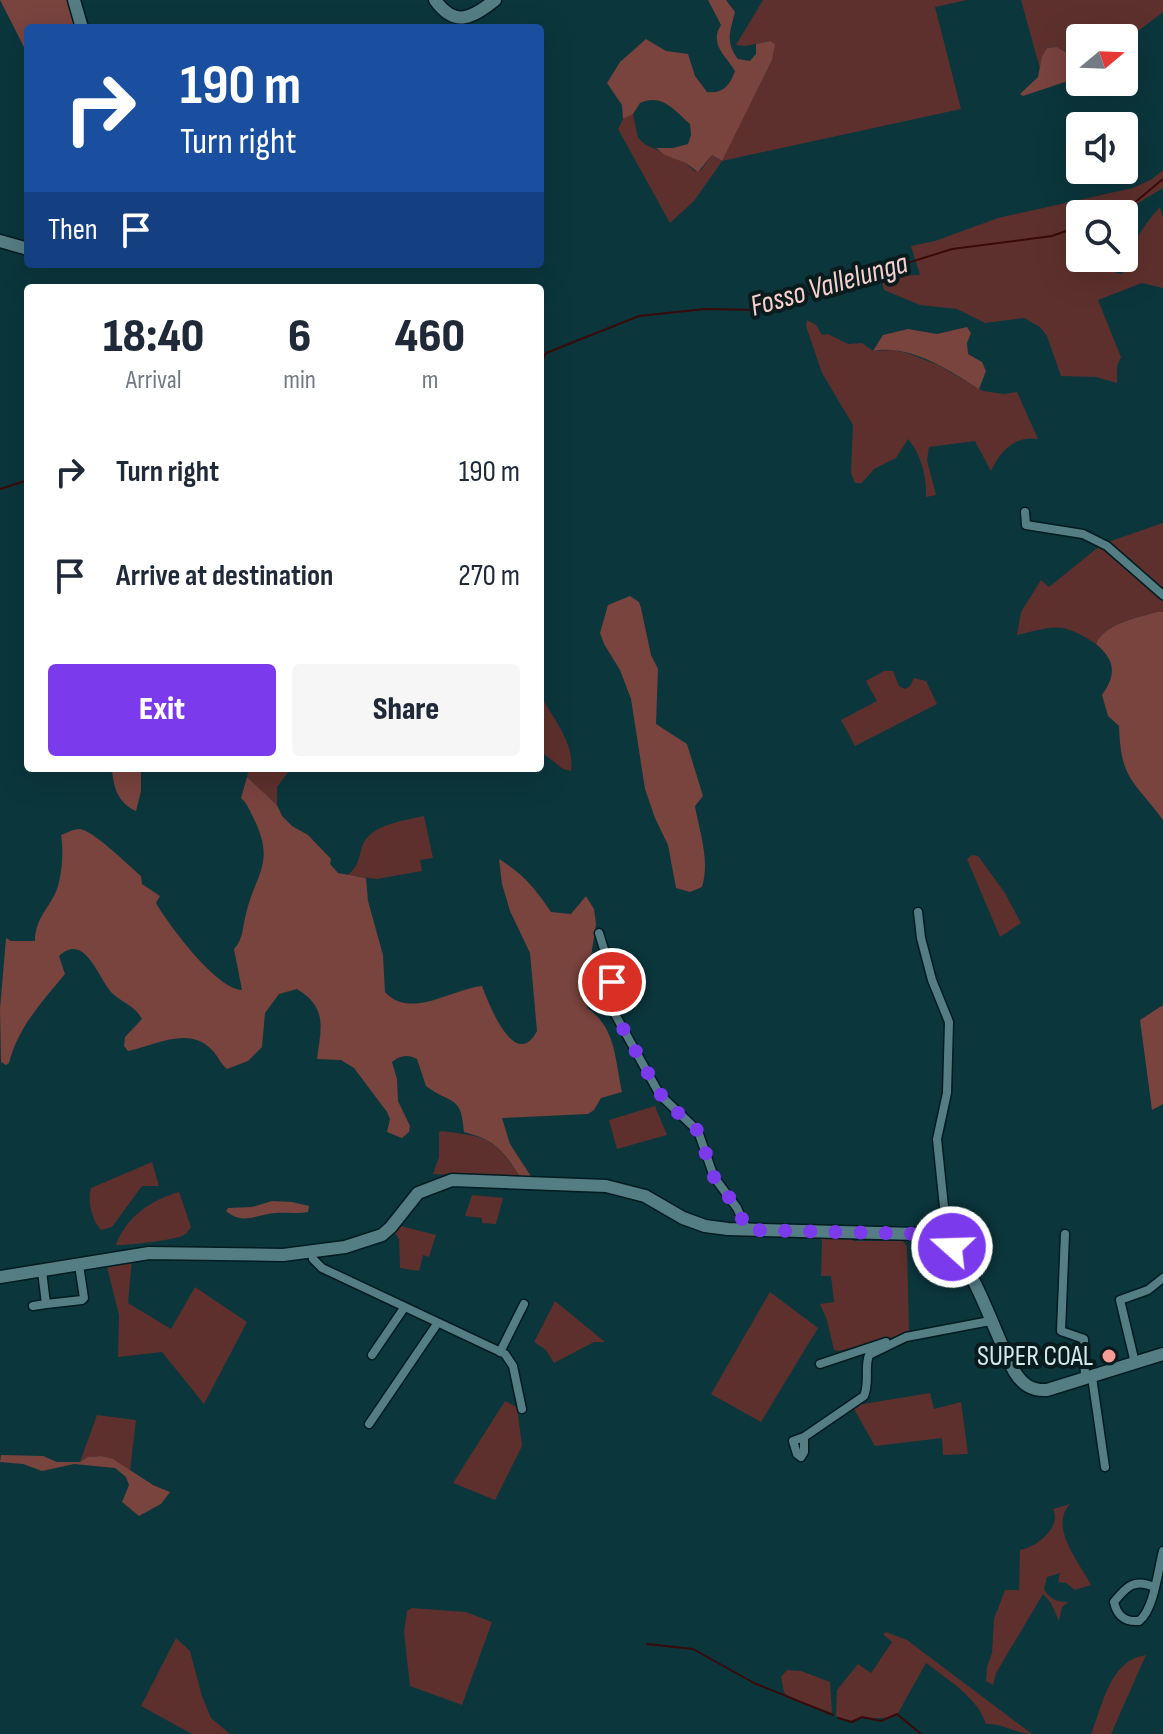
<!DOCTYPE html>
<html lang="en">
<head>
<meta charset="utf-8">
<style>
	body { margin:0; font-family:"Sofia Sans Condensed",sans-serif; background:#f6f6f7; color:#1f2937; height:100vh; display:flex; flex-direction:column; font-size:30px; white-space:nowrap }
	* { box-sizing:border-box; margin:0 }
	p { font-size:26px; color:#747a83 }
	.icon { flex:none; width:44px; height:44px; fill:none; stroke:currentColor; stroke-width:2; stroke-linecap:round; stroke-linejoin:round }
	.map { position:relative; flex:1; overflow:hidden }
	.drawer { position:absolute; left:24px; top:284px; width:520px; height:488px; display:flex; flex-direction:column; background:#fff; border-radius:8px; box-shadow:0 8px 32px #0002 }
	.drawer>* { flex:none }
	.banner { position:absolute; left:24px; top:24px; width:520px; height:244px; border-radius:8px; box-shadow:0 8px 32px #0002; background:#1a4fa0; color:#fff; overflow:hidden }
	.needle { width:52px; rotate:71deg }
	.buttons { position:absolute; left:1066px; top:24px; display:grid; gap:16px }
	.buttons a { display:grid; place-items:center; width:72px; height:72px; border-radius:8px; background:#fff; box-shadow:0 8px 32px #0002; font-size:40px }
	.pin { position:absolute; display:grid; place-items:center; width:68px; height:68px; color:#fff; margin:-34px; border:4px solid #fff; border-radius:50%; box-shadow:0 2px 8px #0007 }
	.me { position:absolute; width:88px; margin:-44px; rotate:290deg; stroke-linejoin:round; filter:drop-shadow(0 0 6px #0008) }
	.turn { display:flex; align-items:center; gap:28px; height:168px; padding:0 24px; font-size:36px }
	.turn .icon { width:104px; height:104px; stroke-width:2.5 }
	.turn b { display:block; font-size:56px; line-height:68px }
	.then { display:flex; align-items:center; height:76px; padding:0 24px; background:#0003; gap:16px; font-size:30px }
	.eta { display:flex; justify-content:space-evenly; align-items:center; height:136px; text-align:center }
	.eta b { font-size:48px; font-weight:800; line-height:56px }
	.cta { display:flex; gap:16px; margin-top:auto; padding:16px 24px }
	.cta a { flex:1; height:92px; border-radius:8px; background:#7c3aed; color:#fff; font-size:32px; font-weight:800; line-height:92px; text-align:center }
	.cta a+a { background:#f6f6f7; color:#1f2937 }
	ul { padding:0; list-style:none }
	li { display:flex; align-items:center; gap:24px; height:104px; padding:0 24px }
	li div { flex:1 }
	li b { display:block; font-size:30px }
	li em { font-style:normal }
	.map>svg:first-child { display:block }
</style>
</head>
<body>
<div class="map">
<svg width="1163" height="1734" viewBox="0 0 1163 1734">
	<rect width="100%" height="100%" fill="#0b363c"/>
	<path fill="#5d302d" d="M763,0H967L935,7L961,109L722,161L694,201L670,223L618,129L623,119L633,114L638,138L646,145L686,163L694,171L701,170L712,155L721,161L772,60L770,41L745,46L736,45Z
		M1021,0H1163V12L1124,42V38H1080V61L1057,47L1047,48L1042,56L1040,69Z
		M1163,170V188L1120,214H1080V233L1077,235L1080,239V258H1108L1116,273L1122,274C1130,249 1141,227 1160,207L1163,218V288L1142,283L1098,300L1121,357L1117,366V383L1096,377L1061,376L1047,336L1040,327L1024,318L985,323L957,309L920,305L884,290L882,283L886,276L920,275L911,246L935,241L998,218L1133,188L1152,179Z
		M807,320L816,325L822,335L828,334L848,344L862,343L873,351L894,350L910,354L938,365L983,391L1004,394L1017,392L1038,439C1015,435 1000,451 991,471L975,441L929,447L927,460L936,495L926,497C927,477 921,454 908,439L896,458L874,469L862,483H855L851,473L853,425L822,373L806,326Z
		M1163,523V591L1108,542Z
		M1101,545L1163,602V612H1157C1137,618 1105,623 1096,644C1061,621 1056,626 1017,635L1021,612L1041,580L1049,587Z
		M884,671H893L899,686L905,689L910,686L914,678L926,681L937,704L855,746L841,720L877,701L866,681Z
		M540,695C553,718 575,743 571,771L563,769L540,751Z
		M249,768H291L277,787V805L247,777Z
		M424,816L433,858L420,860L422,871L377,879L348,875C359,865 358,860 362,847C368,825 406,820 424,816Z
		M972,855L978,856L1005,893L1021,923L1000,937L967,859Z
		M655,1106L667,1135L617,1149L609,1120Z
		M442,1131C489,1137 494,1138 521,1178L433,1174L439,1157V1132Z
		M152,1162L159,1186H142L112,1227L101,1230C92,1221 87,1200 91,1188Z
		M179,1192L191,1227C188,1231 187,1234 182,1236C174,1240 123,1246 116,1245C127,1216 151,1200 179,1192Z
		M472,1195L503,1198L496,1224L482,1223V1218L465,1216Z
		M397,1225L436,1235L429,1257L423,1255L419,1271L400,1268L399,1239L396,1234H392Z
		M818,1234L852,1235L853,1241H903L907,1247L909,1333L839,1351L834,1350L827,1320L820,1304L834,1302L831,1276H821L822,1241Z
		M132,1259L128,1303L171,1329L195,1287L247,1322L204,1404L162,1352L118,1357L119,1315L106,1263Z
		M770,1292L818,1328L761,1422L711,1394Z
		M555,1301L605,1342H594L554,1363L546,1350L534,1342Z
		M930,1393L934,1409L961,1402L968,1454L943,1455L942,1438L875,1446L854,1409L857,1405Z
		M505,1401L517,1407L522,1446L495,1500L453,1483Z
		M97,1415L136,1420L130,1471C115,1459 98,1450 80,1462Z
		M1070,1504C1048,1528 1081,1564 1091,1585L1075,1590L1066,1583L1058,1582L1060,1573L1047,1577L1044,1589C1049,1599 1057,1602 1068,1602L1062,1607L1059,1621L1051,1603L1043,1594L996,1673L993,1685L986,1681L987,1667L992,1653L994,1619L1005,1590H1019L1020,1550C1037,1547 1062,1527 1053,1509Z
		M412,1608L466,1612L492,1622L462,1705L410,1686L404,1632L407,1611Z
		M886,1632L907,1640L1032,1734C1016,1734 1004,1723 986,1724C978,1698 947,1679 926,1663L898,1713C881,1723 867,1714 850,1721L836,1716L837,1690L858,1664L871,1673L892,1642L883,1634Z
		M176,1638L190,1651L202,1696L211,1718L230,1734H192L141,1706Z
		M1146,1655L1111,1734H1091C1103,1704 1110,1660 1146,1655Z
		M787,1670L801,1671L830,1682L832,1713L788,1697L784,1692L781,1677Z"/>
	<path fill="#79433e" d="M0,0H70L78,28H28V55Z
		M708,0H726L735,12C730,32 725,42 738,59L750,61L756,54V44L770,41L775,44L772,60L722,161L712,155L698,172L686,163L665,155L656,148H673L688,144L691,135L690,124C674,110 662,93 640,103L633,114L623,119L622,105L607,83L620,62L646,39L666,51L688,54L695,76L707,92C723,94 730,85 735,71C725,55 709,44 721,25Z
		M1057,47L1080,61V77L1023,96L1020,94L1038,77L1042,56L1047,48Z
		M967,327L971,333L967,343L968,354L982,362L986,371L979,389C948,370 911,344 873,351L883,335L908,329L937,334Z
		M630,596L639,602L641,608L651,655L658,669L656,724L687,744L703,796L695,806C700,834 710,860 702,887L690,892L676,888L668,845L655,818L645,789L631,699L620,670L604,644L600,633L608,605Z
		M1157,612H1163V820C1133,779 1121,781 1119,726L1108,716L1102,695C1117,674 1115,660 1096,644C1105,623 1137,618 1157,612Z
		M112,768H141V791L136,811C118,803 113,787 112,768Z
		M247,777L277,805L282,816L292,826L308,835L331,859L330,864L338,873L366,878L368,901L383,955L385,992C410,1020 452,989 482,986C488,1002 515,1073 537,1031L530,953L510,911L502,884L499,859C524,875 535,888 551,912L571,914L586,896L594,909L596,924L590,963L583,982L587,1008C616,1027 615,1060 622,1092L601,1098L594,1110L588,1114L502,1118L510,1144L532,1178H521C503,1151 496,1140 464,1132C461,1094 453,1106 426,1086L417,1059C408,1054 400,1055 392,1062L397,1079L398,1101L410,1126L409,1132L402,1138L387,1132L390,1119L387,1112L354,1068L341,1060L317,1059C321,1028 328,1008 297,989L279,994L265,1013L262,1047L248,1061L227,1069C220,1063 218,1056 212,1050C189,1025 154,1046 128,1051L124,1046L125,1037L142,1019C135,1006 123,1003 113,994C98,980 86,931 59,956L65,974C42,1002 18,1027 9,1063L6,1065L1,1062L0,1009L6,938L11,941H35C35,921 46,911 55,894C62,879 64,851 61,835C67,833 73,829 79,829C92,829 128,865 141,876L142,884L160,896L156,903C168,924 217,990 242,990L234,949C244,938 242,928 246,914C255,874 276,864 254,819C250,812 248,804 241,798Z
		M1163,1005V1104L1152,1110L1140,1020Z
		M272,1201L292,1202L309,1206L308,1212C297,1214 286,1212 275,1213C257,1214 243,1226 226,1211L228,1208L252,1207Z
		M1,1455L43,1456L57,1462H80L88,1457L101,1456L113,1459L153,1485L170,1492L161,1504L139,1516L122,1502L129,1485L126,1477L115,1468L74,1464L42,1471L23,1464L0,1462Z"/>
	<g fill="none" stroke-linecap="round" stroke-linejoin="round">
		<path stroke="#3a0a0a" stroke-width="2" d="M1114,214L1127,209L1163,179
			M540,365L546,353L639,316L705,309L758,310L952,249L1052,236L1080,226
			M0,489L28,480
			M647,1644L693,1649L754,1683L833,1715
			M838,1718L852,1722L862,1717L881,1721L897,1714L921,1734"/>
		<g stroke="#001c21" stroke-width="11">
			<path id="street" d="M1025,512L1026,525L1083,534L1107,546L1163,595
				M918,912L921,938L932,980L949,1022L947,1093L937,1139L947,1236L945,1242
				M599,933L611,972V1007L660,1095L698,1131L714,1177L737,1208L747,1230
				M1065,1234L1061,1331L1084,1339L1085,1379
				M312,1253L313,1259L322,1268L505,1354L513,1366L522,1409
				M42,1271L46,1304L82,1300L84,1298L79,1265
				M33,1306L46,1304
				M500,1352L524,1304
				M372,1355L404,1308
				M1135,1363L1120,1300L1148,1290L1163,1278
				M820,1364L886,1342
				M1092,1377L1105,1467
				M369,1424L437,1324
				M804,1437L793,1441L797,1454L801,1457L804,1452V1437L864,1396C870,1382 864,1368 869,1355L906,1337L990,1321
				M1154,1587C1134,1578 1126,1587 1114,1602C1117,1616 1125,1622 1139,1621C1154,1610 1158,1570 1163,1551"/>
		</g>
		<g stroke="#001c21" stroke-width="15">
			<path id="secondary" d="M74,0L82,28
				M435,0C455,28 472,18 495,0
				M0,241L28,249
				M0,1277L149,1253L283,1255L345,1247L382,1235L391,1227L418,1193L452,1180L606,1186L645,1196L683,1218L705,1226L728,1229L918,1234C931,1235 943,1238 952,1248C976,1272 997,1339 1014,1371C1022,1384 1031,1391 1047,1390L1163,1354"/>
		</g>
		<use href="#street" stroke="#557e84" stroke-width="8"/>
		<use href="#secondary" stroke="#557e84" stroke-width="12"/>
	</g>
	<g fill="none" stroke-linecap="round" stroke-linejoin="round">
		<path stroke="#7c3aed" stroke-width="14" stroke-dasharray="0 25.2" d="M612,982L611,1007L649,1075L664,1100L698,1131L714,1177L737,1208L747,1230L925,1234L939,1238L952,1247"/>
	</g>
	<circle fill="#f59c93" stroke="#0a1b1d" stroke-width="3" cx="1109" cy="1356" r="8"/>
	<g text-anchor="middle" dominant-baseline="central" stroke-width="8" stroke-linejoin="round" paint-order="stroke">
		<g font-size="28" fill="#d3e9ec" stroke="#0a1b1d" text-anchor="end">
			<text x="1093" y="1356">SUPER COAL</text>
		</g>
		<g font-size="30" font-style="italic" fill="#f5d0cc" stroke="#0a1b1d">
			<text transform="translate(829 285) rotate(-16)">Fosso Vallelunga</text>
		</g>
	</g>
</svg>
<div class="buttons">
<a><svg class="needle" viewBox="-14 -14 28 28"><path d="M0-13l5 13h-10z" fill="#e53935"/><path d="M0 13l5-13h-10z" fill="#747a83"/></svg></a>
<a><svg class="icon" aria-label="sound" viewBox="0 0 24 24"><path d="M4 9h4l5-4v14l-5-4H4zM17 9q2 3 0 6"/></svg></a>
<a><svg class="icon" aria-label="search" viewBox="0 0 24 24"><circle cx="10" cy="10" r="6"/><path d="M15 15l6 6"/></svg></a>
</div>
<div class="pin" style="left:612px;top:982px;background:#d93025"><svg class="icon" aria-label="arrive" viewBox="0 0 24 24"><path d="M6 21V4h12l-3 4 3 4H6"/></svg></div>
<svg class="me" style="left:952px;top:1247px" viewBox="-20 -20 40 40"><circle r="17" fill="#7c3aed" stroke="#fff" stroke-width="3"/><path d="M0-11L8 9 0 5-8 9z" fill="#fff"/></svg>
<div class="banner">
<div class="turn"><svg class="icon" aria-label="right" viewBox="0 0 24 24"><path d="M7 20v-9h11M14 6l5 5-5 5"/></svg><div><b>190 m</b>Turn right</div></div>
<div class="then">Then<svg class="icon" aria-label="arrive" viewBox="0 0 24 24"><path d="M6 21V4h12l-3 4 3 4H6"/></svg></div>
</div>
<section class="drawer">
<div class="eta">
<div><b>18:40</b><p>Arrival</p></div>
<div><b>6</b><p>min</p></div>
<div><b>460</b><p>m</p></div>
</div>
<ul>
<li><svg class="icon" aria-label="right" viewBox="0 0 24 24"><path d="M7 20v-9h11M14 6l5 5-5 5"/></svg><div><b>Turn right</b></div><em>190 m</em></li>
<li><svg class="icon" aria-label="arrive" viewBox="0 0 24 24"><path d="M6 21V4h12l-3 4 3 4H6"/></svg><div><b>Arrive at destination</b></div><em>270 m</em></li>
</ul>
<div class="cta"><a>Exit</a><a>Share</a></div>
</section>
</div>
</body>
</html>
